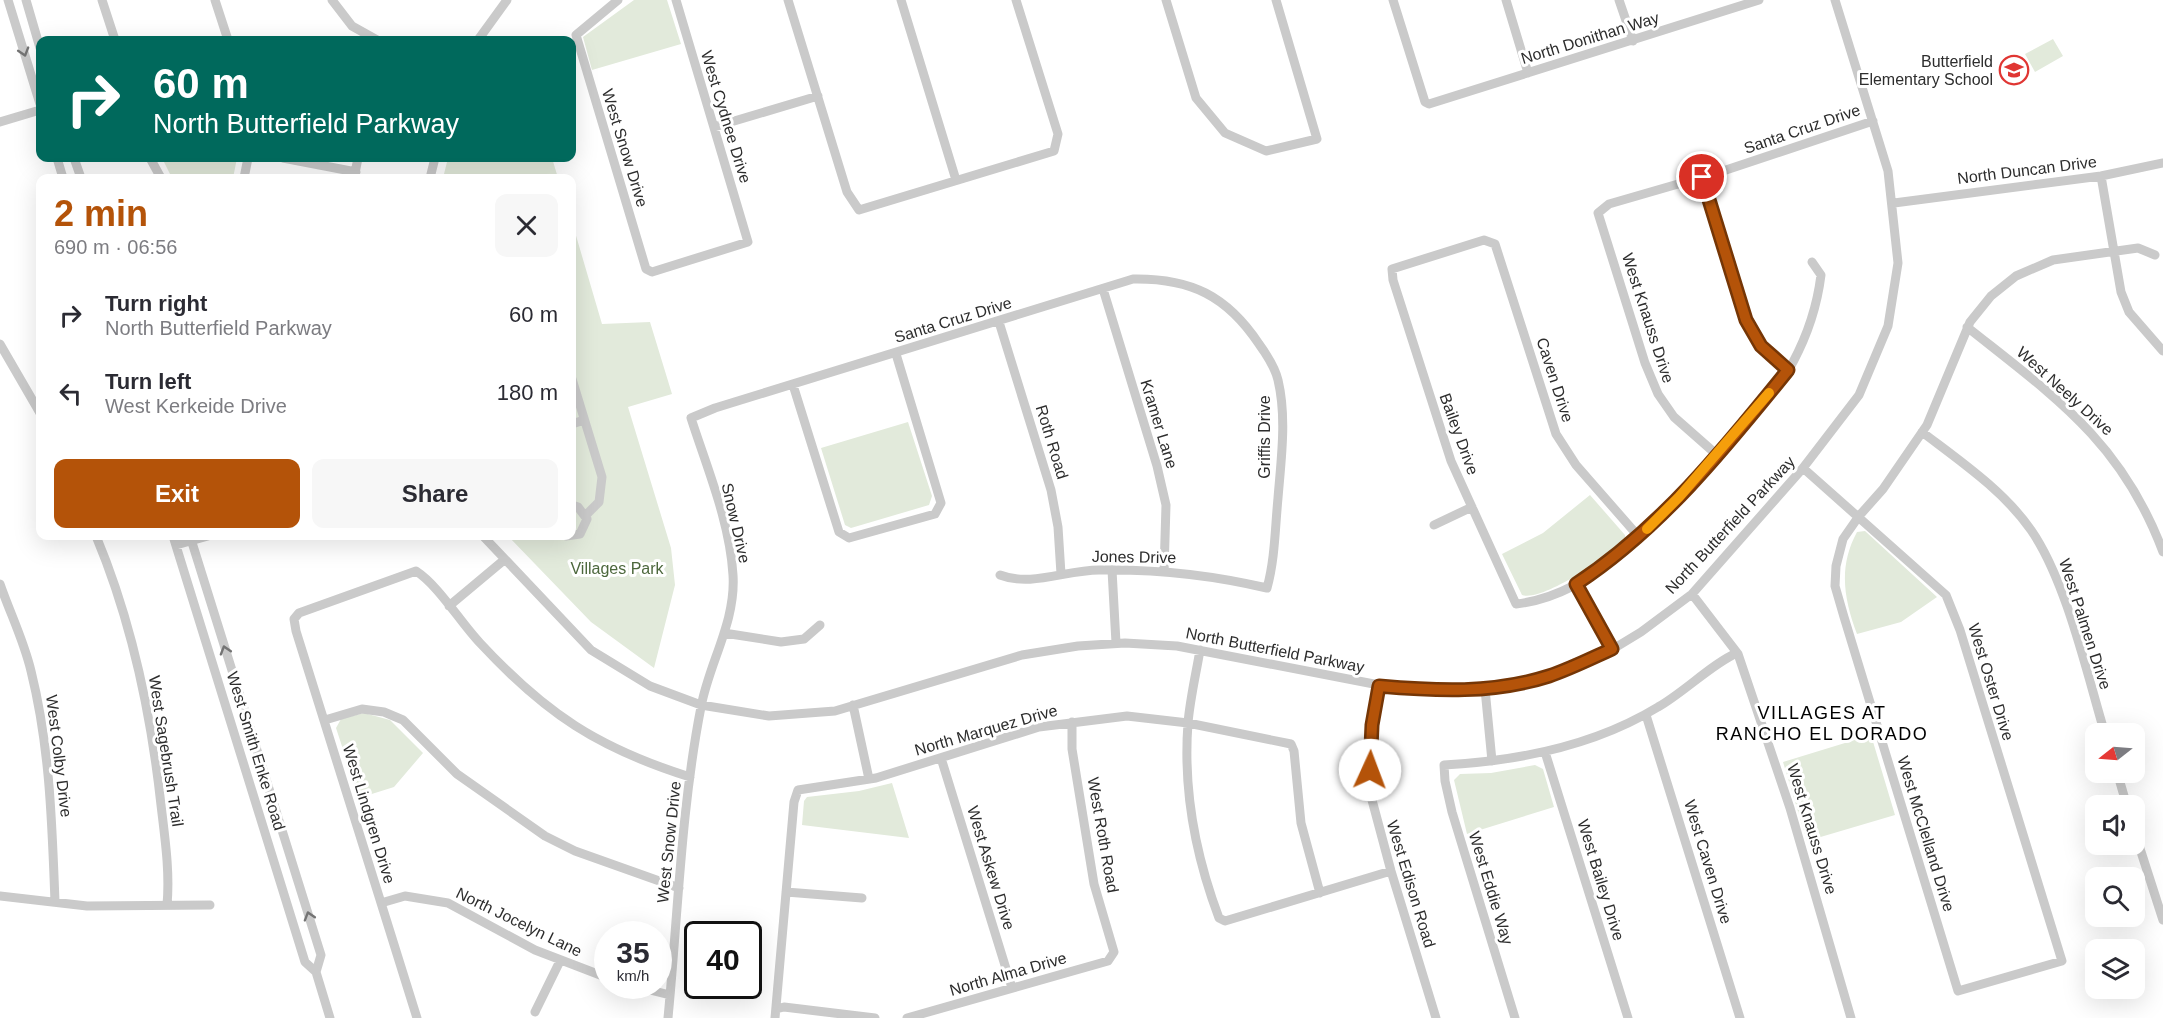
<!DOCTYPE html>
<html lang="en">
<head>
<meta charset="utf-8">
<style>
	body { margin:0; font-family:Helvetica,sans-serif; background:#f7f7f7; color:#2b2b33; height:100vh; display:flex; flex-direction:column; font-size:22px; white-space:nowrap }
	* { box-sizing:border-box; margin:0 }
	p { font-size:20px; color:#7c7c81 }
	.icon { flex:none; width:33px; height:33px; fill:none; stroke:currentColor; stroke-width:2; stroke-linecap:round; stroke-linejoin:round }
	.map { position:relative; flex:1; overflow:hidden }
	.panel { position:absolute; left:36px; top:174px; width:540px; height:366px; display:flex; flex-direction:column; background:#fff; border-radius:12px; box-shadow:0 6px 24px #0002 }
	.panel>* { flex:none }
	.banner { position:absolute; left:36px; top:36px; width:540px; height:126px; border-radius:12px; box-shadow:0 6px 24px #0002; background:#00695c; color:#fff; overflow:hidden }
	.needle { width:39px; rotate:253deg }
	.buttons { position:absolute; left:2085px; top:723px; display:grid; gap:12px }
	.buttons a { display:grid; place-items:center; width:60px; height:60px; border-radius:12px; background:#fff; box-shadow:0 6px 24px #0002; font-size:30px }
	.speed { position:absolute; left:594px; top:921px; display:flex; gap:12px; font-size:30px; font-weight:700; text-align:center }
	.speed>* { display:grid; place-content:center; width:78px; height:78px; border-radius:50%; background:#fff; box-shadow:0 6px 24px #0002; line-height:1 }
	.speed small { font-size:15px; font-weight:400 }
	.speed .limit { border:3px solid #111; border-radius:9px; background:#fff; color:#111 }
	.pin { position:absolute; display:grid; place-items:center; width:51px; height:51px; color:#fff; margin:-26px; border:3px solid #fff; border-radius:50%; box-shadow:0 2px 6px #0007 }
	.me { position:absolute; width:66px; margin:-33px; rotate:2deg; stroke-linejoin:round; filter:drop-shadow(0 0 4px #0008) }
	.turn { display:flex; align-items:center; gap:21px; height:126px; padding:0 18px; font-size:27px }
	.turn .icon { width:78px; height:78px; stroke-width:2.5 }
	.turn b { display:block; font-size:42px; line-height:51px }
	.round { display:grid; place-items:center; flex:none; width:63px; height:63px; border-radius:12px; background:#f7f7f7 }
	.head { display:flex; align-items:center; justify-content:space-between; height:102px; padding:0 18px }
	h1 { font-size:36px; font-weight:700; line-height:45px; color:#b45309 }
	.cta { display:flex; gap:12px; margin-top:auto; padding:12px 18px }
	.cta a { flex:1; height:69px; border-radius:12px; background:#b45309; color:#fff; font-size:24px; font-weight:700; line-height:69px; text-align:center }
	.cta a+a { background:#f7f7f7; color:#2b2b33 }
	ul { padding:0; list-style:none }
	li { display:flex; align-items:center; gap:18px; height:78px; padding:0 18px }
	li div { flex:1 }
	li b { display:block; font-size:22px }
	li em { font-style:normal }
	.map>svg:first-child { display:block }
</style>
</head>
<body>
<div class="map">
<svg width="2163" height="1018" viewBox="0 0 2163 1018">
	<rect width="100%" height="100%" fill="#fff"/>
	<path fill="#e2eadb" d="M634,0H667L681,44L592,70L583,37Z
		M2053,39L2063,56L2035,72L2025,54Z
		M162,158H237L233,178H172Z
		M448,158H552L558,178H443Z
		M572,222L602,324L650,322L672,394L628,407L671,548L675,585L654,668L591,622L508,536H572Z
		M908,422L932,496L929,505L851,528L845,525L821,448Z
		M1590,495L1625,535V543C1607,556 1543,602 1522,595L1502,554L1543,533Z
		M1865,531L1937,597L1901,622L1857,634C1844,599 1838,567 1857,532Z
		M364,713L390,720L423,753L394,787L359,798L336,728L341,719Z
		M1871,735L1895,815L1807,841L1783,762Z
		M1535,765L1543,769L1554,807L1467,834L1454,780L1460,774L1491,773Z
		M892,783L909,838L802,825L804,801L807,797L859,791Z"/>
	<g fill="none" stroke-linecap="round" stroke-linejoin="round">
		<path stroke="#cacaca" stroke-width="9" d="M8,0L40,104
			M26,0L40,48
			M102,0L115,40
			M215,0L228,40
			M332,0L352,26L377,40
			M618,0L576,35L646,269L652,272L748,242L676,0
			M788,0L847,192L859,210L1054,151L1058,134L1016,0
			M901,0L956,180
			M1166,0L1196,98L1225,133L1266,151L1317,139L1276,0
			M1393,0L1425,102L1429,104L1759,0
			M1506,0L1528,73
			M1619,0L1633,41
			M478,40L507,0
			M0,122L40,110
			M714,127L818,96
			M57,158L63,178
			M74,158L81,178
			M150,158L161,178
			M283,158L356,172
			M2101,176L2121,292L2129,312L2163,351
			M1702,177L1746,320L1761,346L1788,370
			M244,178L248,158
			M354,178L358,158
			M430,178L435,158
			M1894,203L2101,176L2163,163
			M1103,289L1157,466L1166,505L1164,572
			M999,322L1051,490L1058,527L1061,574
			M1967,327C2055,397 2122,442 2163,552
			M0,344L40,413
			M572,379L602,477L599,502L586,515
			M793,385L839,532L849,538L935,514L941,503L896,354
			M572,424L584,420
			M1922,432C1960,461 2004,491 2031,530C2066,580 2087,674 2105,734
			M1716,454L1674,417L1658,394L1645,363L1598,213L1609,204L1723,171L1873,121
			M1803,468L1946,595L1960,630L2062,961L1958,991L1844,617L1835,586L1836,566L1843,539L1859,516L1883,489L1927,425L1970,322L1991,296L2016,276L2053,260L2138,248L2155,255
			M1434,525L1472,507
			M96,536C132,622 151,713 161,805C165,839 170,872 167,905
			M173,536L305,962L316,972L330,1018
			M190,536L321,955L316,972
			M483,536L591,650L650,686L701,705L769,716L835,711L1022,655L1078,646L1125,643L1177,646L1379,685L1421,690L1485,689L1548,676L1613,649L1641,632L1692,594L1803,468L1859,395L1888,326L1898,263L1888,171L1835,0
			M566,536L580,534L587,519L578,507L572,505
			M1639,537L1576,465L1556,434L1495,244L1484,240L1392,269L1393,280L1451,461L1516,604C1608,594 1681,494 1737,429C1755,408 1781,386 1793,362C1808,334 1817,307 1821,275L1812,262
			M176,545L208,536
			M1112,570L1116,643
			M0,584C10,613 24,641 31,671C50,747 52,824 55,902
			M1576,584L1613,649
			M1692,594L1738,654L1790,808L1851,1018
			M449,606L504,560
			M724,633L781,642L804,639L820,625
			M1200,650C1196,674 1190,699 1188,723C1183,789 1196,857 1219,918L1225,921L1391,871
			M1379,685L1369,756L1372,800L1391,871L1436,1018
			M1485,689L1492,761
			M853,705L869,779
			M1646,715L1740,1018
			M325,720L362,709L384,712L403,720L457,774L545,836L575,851L679,888
			M1545,752L1628,1018
			M941,758L1012,988
			M2117,772L2127,806
			M2134,830L2163,920
			M786,892L862,898
			M0,896L87,906L210,905
			M381,903L405,896L448,903L535,950L608,978
			M634,986L670,995
			M776,1009L784,1007L875,1018
			M535,1012L560,961
			M417,1018L296,631L294,619L299,613L416,571C439,586 460,622 480,643C546,714 598,748 690,777
			M668,1018C678,914 681,809 701,707C709,663 736,622 733,575C730,522 707,468 691,418L715,408L1133,279C1191,278 1227,296 1259,344C1267,355 1275,367 1278,380C1287,418 1281,460 1278,498C1275,529 1275,559 1267,588C1212,575 1156,569 1099,570C1066,570 1031,587 1000,575
			M775,1018L794,802L798,790L876,778L1039,727L1127,716L1188,723L1291,744L1294,751L1301,823L1320,893
			M907,1018L1108,961L1114,952L1094,884L1072,749V722
			M1515,1018L1452,812L1445,781L1444,765C1518,761 1594,746 1658,707C1683,693 1713,663 1737,653"/>
	</g>
	<defs><path id="oneway-chevron" d="M-2-3.5L2.5 0L-2 3.5" fill="none" stroke-width="1.6" stroke-linecap="round" stroke-linejoin="round" transform="scale(1.5)"/></defs>
	<g stroke="#747474">
		<use href="#oneway-chevron" transform="translate(24 52) rotate(73)"/>
		<use href="#oneway-chevron" transform="translate(225 650) rotate(-107)"/>
		<use href="#oneway-chevron" transform="translate(309 916) rotate(-107)"/>
	</g>
	<g fill="none" stroke-linecap="round" stroke-linejoin="round">
		<g stroke="#753606" stroke-width="15">
			<path id="route" d="M1370,770L1372,725L1379,686C1436,691 1493,694 1549,676C1570,669 1592,658 1612,649L1576,584C1660,529 1725,448 1788,370L1761,346L1746,320L1702,177"/>
		</g>
		<use href="#route" stroke="#b45309" stroke-width="10"/>
		<path stroke="#f59e0b" stroke-width="10" d="M1647,529L1679,497L1769,393"/>
	</g>
	<defs>
		<g id="school-ring" transform="scale(1.5)"><circle r="9.5" fill="#fff" stroke="#e03633" stroke-width="1.5"/><path d="M0-5L7-2L0 1L-7-2ZM-4 1L0 2.5L4 1V4Q0 6-4 4Z" fill="#e03633"/></g>
	</defs>
	<g fill-rule="evenodd">
		<use href="#school-ring" x="2014" y="70"/>
	</g>
	<g text-anchor="middle" dominant-baseline="central" stroke-width="6" stroke-linejoin="round" paint-order="stroke">
		<g font-size="16" fill="#2d2d2d" stroke="#fff">
			<text transform="translate(1590 38) rotate(-17)">North Donithan Way</text>
			<text transform="translate(726 117) rotate(73)">West Cydnee Drive</text>
			<text transform="translate(1802 129) rotate(-19)">Santa Cruz Drive</text>
			<text transform="translate(625 148) rotate(73)">West Snow Drive</text>
			<text transform="translate(2027 170) rotate(-7)">North Duncan Drive</text>
			<text transform="translate(1648 318) rotate(72)">West Knauss Drive</text>
			<text transform="translate(953 320) rotate(-17)">Santa Cruz Drive</text>
			<text transform="translate(1555 380) rotate(72)">Caven Drive</text>
			<text transform="translate(2065 391) rotate(42)">West Neely Drive</text>
			<text transform="translate(1159 424) rotate(73)">Kramer Lane</text>
			<text transform="translate(1459 434) rotate(70)">Bailey Drive</text>
			<text transform="translate(1264 437) rotate(-90)">Griffis Drive</text>
			<text transform="translate(1052 442) rotate(73)">Roth Road</text>
			<text transform="translate(736 523) rotate(77)">Snow Drive</text>
			<text transform="translate(1730 525) rotate(-47)">North Butterfield Parkway</text>
			<text transform="translate(1134 557) rotate(1)">Jones Drive</text>
			<text transform="translate(2085 624) rotate(72)">West Palmen Drive</text>
			<text transform="translate(1275 650) rotate(11)">North Butterfield Parkway</text>
			<text transform="translate(1991 682) rotate(73)">West Oster Drive</text>
			<text transform="translate(986 730) rotate(-16)">North Marquez Drive</text>
			<text transform="translate(166 751) rotate(81)">West Sagebrush Trail</text>
			<text transform="translate(256 751) rotate(73)">West Smith Enke Road</text>
			<text transform="translate(59 756) rotate(83)">West Colby Drive</text>
			<text transform="translate(369 814) rotate(73)">West Lindgren Drive</text>
			<text transform="translate(1812 829) rotate(73)">West Knauss Drive</text>
			<text transform="translate(1926 834) rotate(73)">West McClelland Drive</text>
			<text transform="translate(1103 835) rotate(80)">West Roth Road</text>
			<text transform="translate(669 842) rotate(-84)">West Snow Drive</text>
			<text transform="translate(1708 862) rotate(73)">West Caven Drive</text>
			<text transform="translate(991 868) rotate(73)">West Askew Drive</text>
			<text transform="translate(1601 880) rotate(73)">West Bailey Drive</text>
			<text transform="translate(1411 884) rotate(73)">West Edison Road</text>
			<text transform="translate(1491 888) rotate(73)">West Eddie Way</text>
			<text transform="translate(519 922) rotate(26)">North Jocelyn Lane</text>
			<text transform="translate(1008 974) rotate(-16)">North Alma Drive</text>
		</g>
		<g font-size="16" fill="#2d2d2d" stroke="#fff" text-anchor="end">
			<text x="1993" y="61">Butterfield<tspan x="1993" dy="18">Elementary School</tspan></text>
		</g>
		<g font-size="16" fill="#4c673c" stroke="#fff">
			<text x="617" y="568">Villages Park</text>
		</g>
		<g font-size="18" letter-spacing="1.5" fill="#000" stroke="#fff">
			<text x="1822" y="713">VILLAGES AT<tspan x="1822" dy="21">RANCHO EL DORADO</tspan></text>
		</g>
	</g>
</svg>
<div class="buttons">
<a><svg class="needle" viewBox="-14 -14 28 28"><path d="M0-13l5 13h-10z" fill="#e53935"/><path d="M0 13l5-13h-10z" fill="#7c7c81"/></svg></a>
<a><svg class="icon" aria-label="sound" viewBox="0 0 24 24"><path d="M4 9h4l5-4v14l-5-4H4zM17 9q2 3 0 6"/></svg></a>
<a><svg class="icon" aria-label="search" viewBox="0 0 24 24"><circle cx="10" cy="10" r="6"/><path d="M15 15l6 6"/></svg></a>
<a><svg class="icon" aria-label="layers" viewBox="0 0 24 24"><path d="M12 4l9 5-9 5-9-5zM3 14l9 5 9-5"/></svg></a>
</div>
<div class="speed"><div>35<small>km/h</small></div><div class="limit">40</div></div>
<div class="pin" style="left:1702px;top:177px;background:#d93025"><svg class="icon" aria-label="arrive" viewBox="0 0 24 24"><path d="M6 21V4h12l-3 4 3 4H6"/></svg></div>
<svg class="me" style="left:1370px;top:770px" viewBox="-20 -20 40 40"><circle r="19" fill="#fff"/><path d="M0-13L10 11 0 6-10 11z" fill="#b45309"/></svg>
<div class="banner">
<div class="turn"><svg class="icon" aria-label="right" viewBox="0 0 24 24"><path d="M7 20v-9h11M14 6l5 5-5 5"/></svg><div><b>60 m</b>North Butterfield Parkway</div></div>
</div>
<section class="panel">
<div class="head"><div><h1>2 min</h1><p>690 m · 06:56</p></div><a class="round"><svg class="icon" aria-label="close" viewBox="0 0 24 24"><path d="M6 6l12 12M18 6L6 18"/></svg></a></div>
<ul>
<li><svg class="icon" aria-label="right" viewBox="0 0 24 24"><path d="M7 20v-9h11M14 6l5 5-5 5"/></svg><div><b>Turn right</b><p>North Butterfield Parkway</p></div><em>60 m</em></li>
<li><svg class="icon" aria-label="left" viewBox="0 0 24 24"><path d="M17 20v-9H6M10 6l-5 5 5 5"/></svg><div><b>Turn left</b><p>West Kerkeide Drive</p></div><em>180 m</em></li>
</ul>
<div class="cta"><a>Exit</a><a>Share</a></div>
</section>
</div>
</body>
</html>
